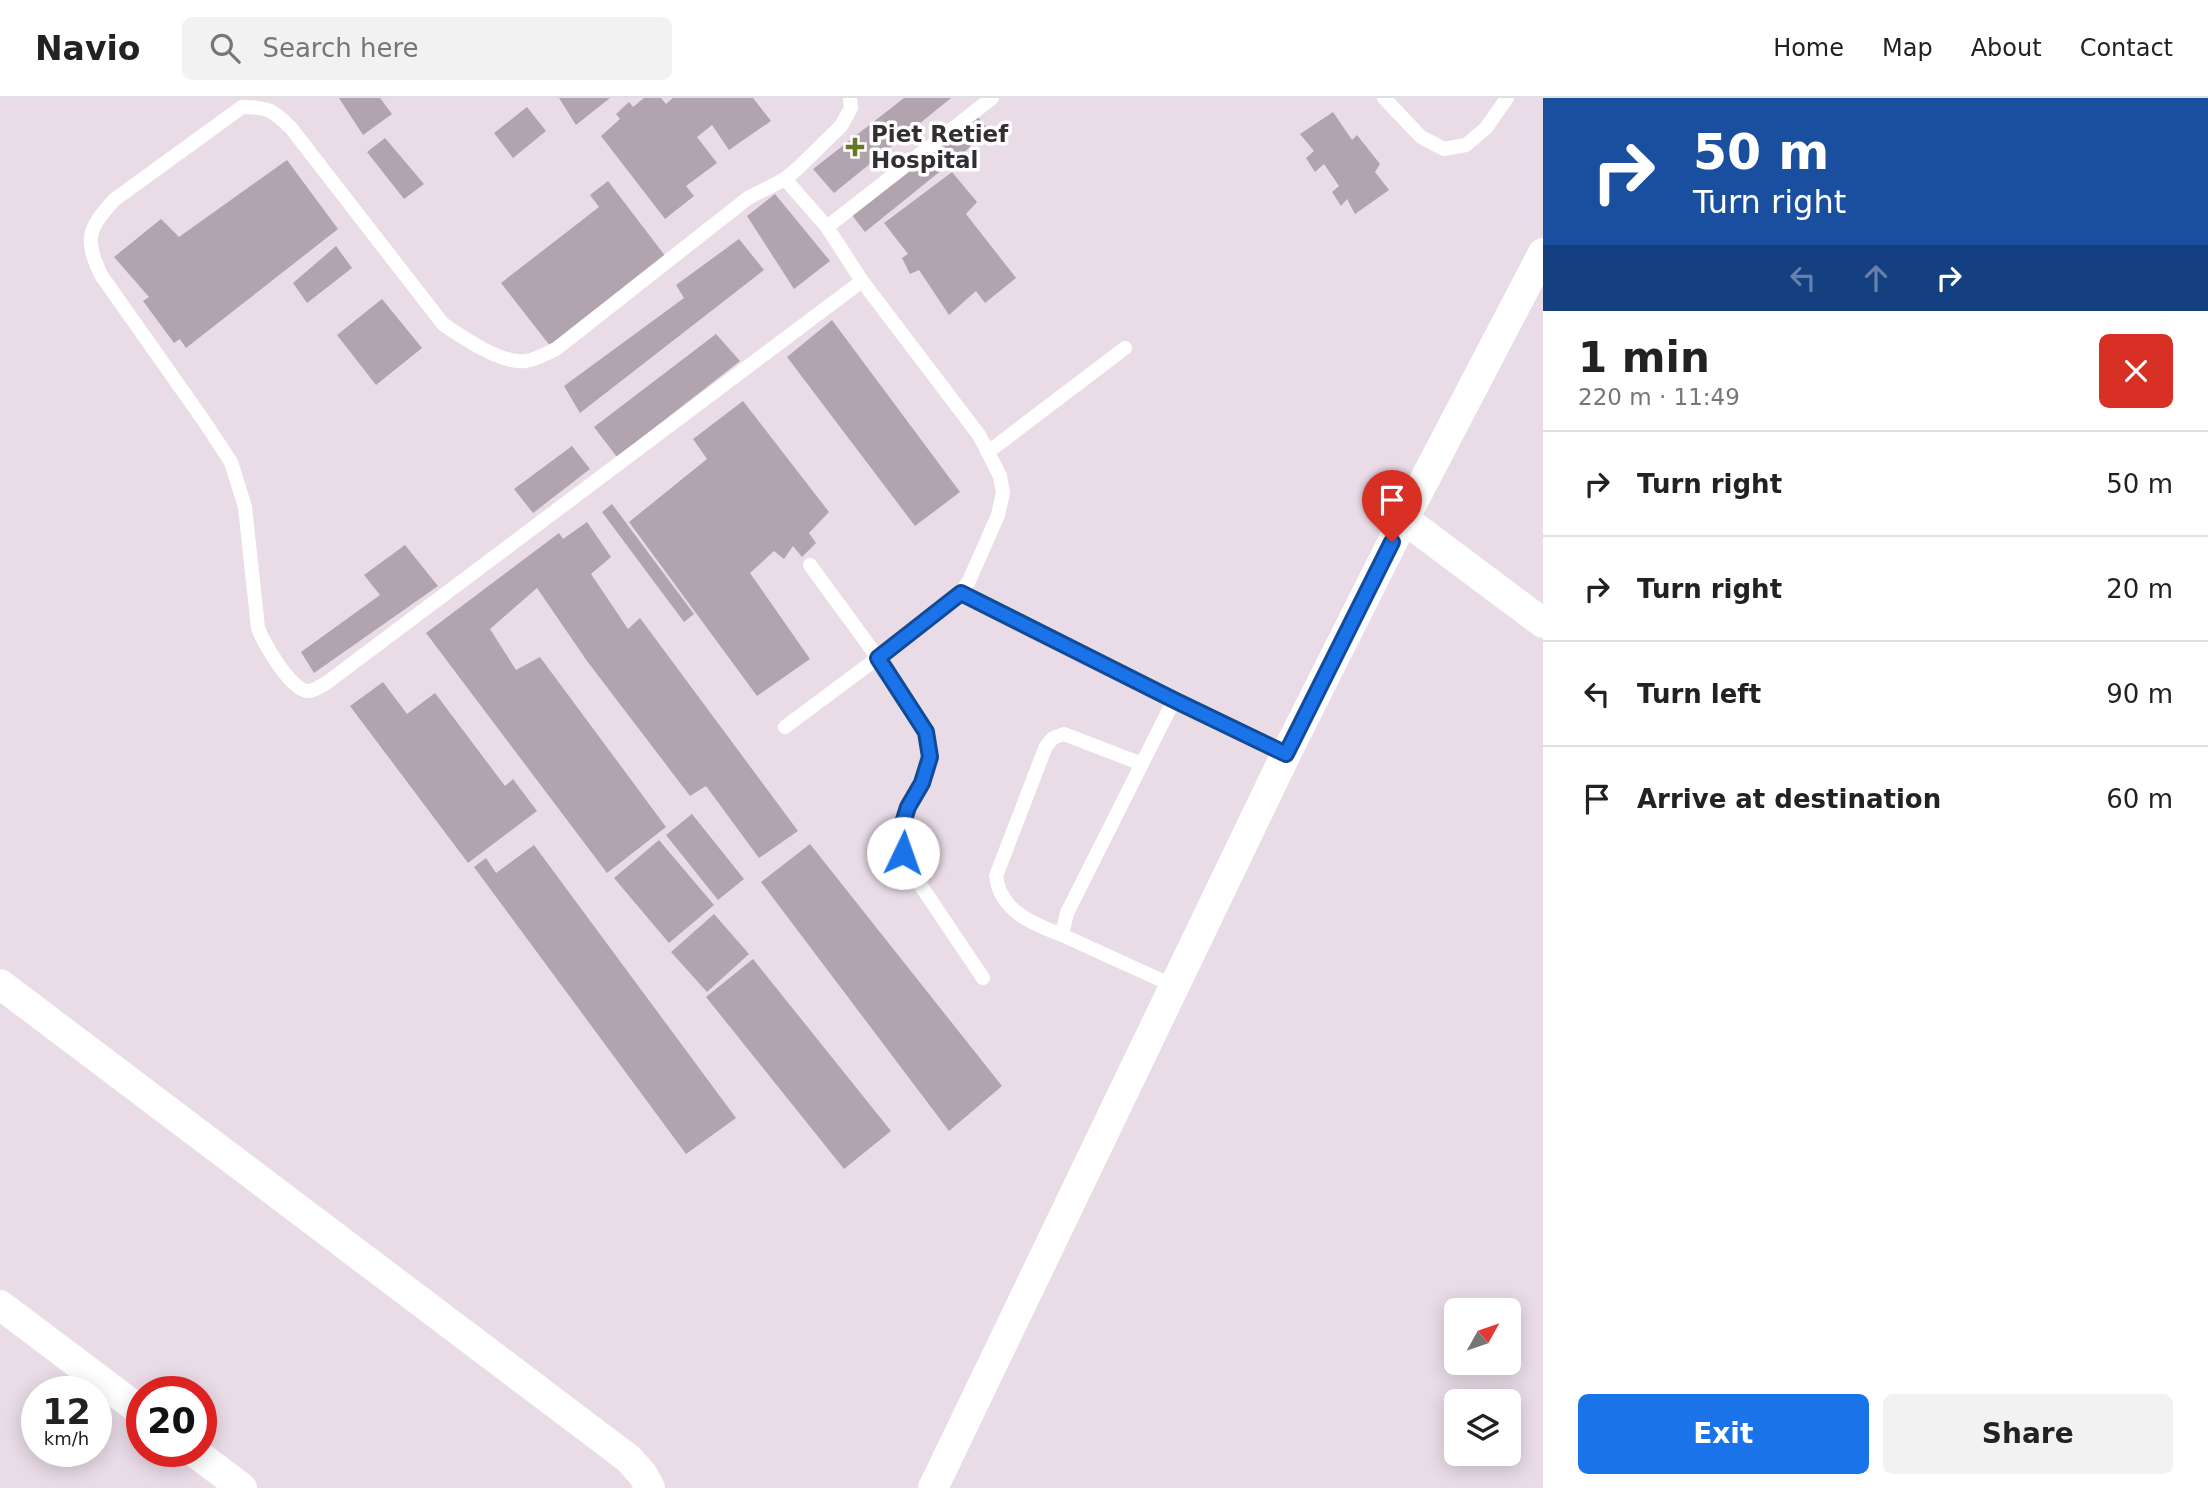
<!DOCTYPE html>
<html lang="en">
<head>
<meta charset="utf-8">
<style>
	body { margin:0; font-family:"DejaVu Sans",sans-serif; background:#f2f2f2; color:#222; height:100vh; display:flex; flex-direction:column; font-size:26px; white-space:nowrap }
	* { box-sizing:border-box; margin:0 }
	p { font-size:23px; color:#767676 }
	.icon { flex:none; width:38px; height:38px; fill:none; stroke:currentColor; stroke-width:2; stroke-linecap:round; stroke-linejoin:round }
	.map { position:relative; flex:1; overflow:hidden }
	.panel { display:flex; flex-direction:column; background:#fff; width:665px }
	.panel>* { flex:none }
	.hud { background:#1a4fa0; color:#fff; overflow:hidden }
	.needle { width:46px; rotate:50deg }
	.buttons { position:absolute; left:1444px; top:1200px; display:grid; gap:14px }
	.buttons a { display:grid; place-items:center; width:77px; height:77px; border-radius:10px; background:#fff; box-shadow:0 4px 18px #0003; font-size:35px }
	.speed { position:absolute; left:21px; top:1278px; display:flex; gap:14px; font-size:35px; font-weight:700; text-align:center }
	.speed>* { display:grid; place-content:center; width:91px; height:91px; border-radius:50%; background:#fff; box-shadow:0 4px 18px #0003; line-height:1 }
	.speed small { font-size:18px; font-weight:400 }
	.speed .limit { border:10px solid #d22; background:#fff; color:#111 }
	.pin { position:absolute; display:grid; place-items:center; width:60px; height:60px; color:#fff; margin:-72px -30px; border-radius:50% 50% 50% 0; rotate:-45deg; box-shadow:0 0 7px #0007 }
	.pin .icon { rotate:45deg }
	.me { position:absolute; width:77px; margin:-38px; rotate:3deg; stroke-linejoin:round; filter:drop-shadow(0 0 5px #0008) }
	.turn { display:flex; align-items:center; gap:24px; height:147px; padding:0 35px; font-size:32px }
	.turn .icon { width:91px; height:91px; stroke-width:2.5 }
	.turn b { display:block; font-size:49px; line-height:60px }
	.lanes { display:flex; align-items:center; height:66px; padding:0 35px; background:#0003; justify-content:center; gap:35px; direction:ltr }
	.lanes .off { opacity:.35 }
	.round { display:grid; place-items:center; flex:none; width:74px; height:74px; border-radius:10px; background:#f2f2f2 }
	.overview { display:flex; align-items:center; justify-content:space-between; height:119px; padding:0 35px }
	h1 { font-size:42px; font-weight:700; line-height:52px }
	.primary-button { display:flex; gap:14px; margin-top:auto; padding:14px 35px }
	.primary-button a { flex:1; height:80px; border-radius:10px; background:#1a73e8; color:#fff; font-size:28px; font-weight:700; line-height:80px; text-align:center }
	.primary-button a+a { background:#f2f2f2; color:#222 }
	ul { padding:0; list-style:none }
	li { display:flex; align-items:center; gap:21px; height:105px; padding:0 35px; border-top:2px solid #e0e0e0 }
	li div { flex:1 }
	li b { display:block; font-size:26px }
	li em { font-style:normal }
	header { display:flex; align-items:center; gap:42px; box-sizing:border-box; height:98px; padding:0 35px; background:#fff; border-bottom:2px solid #e0e0e0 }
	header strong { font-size:33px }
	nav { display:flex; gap:38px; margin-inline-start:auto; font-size:24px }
	.search { width:490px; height:63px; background:#f2f2f2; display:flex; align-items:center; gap:18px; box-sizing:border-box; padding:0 24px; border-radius:10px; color:#767676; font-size:26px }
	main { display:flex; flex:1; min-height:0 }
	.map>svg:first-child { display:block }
</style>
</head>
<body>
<header>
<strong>Navio</strong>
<div class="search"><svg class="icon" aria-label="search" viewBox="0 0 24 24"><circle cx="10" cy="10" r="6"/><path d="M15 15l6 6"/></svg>Search here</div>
<nav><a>Home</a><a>Map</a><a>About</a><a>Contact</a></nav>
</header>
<main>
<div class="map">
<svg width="1543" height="1390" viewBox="0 0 1543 1390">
	<rect width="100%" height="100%" fill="#eadce7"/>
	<path fill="#b1a4af" d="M339,0H380L392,16L363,37Z
		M559,0H610L576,27Z
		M644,0H661L666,6L673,0H753L771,23L729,52L712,27L697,39L717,65L686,88L694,98L665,121L601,38L620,21L616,16L629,4L633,9Z
		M904,0H951L834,95L813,71Z
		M527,9L546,33L513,60L494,35Z
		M970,10L990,33L865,134L845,108Z
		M1333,14L1352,42L1357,37L1380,66L1375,74L1389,92L1355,116L1347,101L1341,108L1332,94L1339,88L1324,66L1315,74L1306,60L1314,53L1300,36Z
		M385,40L424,86L404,101L367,54Z
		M287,62L338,131L186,250L180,241L174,245L143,203L149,199L114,159L161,121L179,139Z
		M952,74L977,104L966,116L1016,180L985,205L976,193L949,217L919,172L910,176L902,160L908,156L884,125Z
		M608,83L666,159L551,249L501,185L599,109L590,97Z
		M775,96L830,163L794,191L747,118Z
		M739,141L764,172L580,315L564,288L684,200L676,187Z
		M336,148L352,170L307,205L293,185Z
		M382,201L422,250L376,287L337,237Z
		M832,222L960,394L915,428L787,259Z
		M716,236L740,263L617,359L594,329Z
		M743,303L829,414L809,435L816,445L802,459L793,448L784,461L774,453L750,475L810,561L757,598L629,424L707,361L693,341Z
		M572,348L590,371L533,415L514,391Z
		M612,406L694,516L684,524L602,414Z
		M587,424L611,459L591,476L628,531L640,520L798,733L759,760L706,688L690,698L587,563L537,490L490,531L516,572L540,559L666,729L607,775L426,535L559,435L563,441Z
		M405,447L438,488L314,575L301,554L380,497L364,477Z
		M383,584L407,616L435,595L505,688L513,681L537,713L468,765L350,608Z
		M692,716L744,781L718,802L666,737Z
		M659,742L714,807L669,845L614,780Z
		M810,746L1002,988L949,1033L761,784Z
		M534,747L736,1020L686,1056L474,769L486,760L496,775Z
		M714,816L749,856L707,894L671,854Z
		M753,861L891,1033L844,1071L706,899Z"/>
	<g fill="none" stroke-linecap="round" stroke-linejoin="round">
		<path stroke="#fff" stroke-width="14" d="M850,0L851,10L841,28L797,71L785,81L748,100L556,251C547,255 535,262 525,263C501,266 462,239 443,226L291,30C273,12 268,9 242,9L114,102C88,131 84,141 101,177L204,323L231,364L245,409L258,530C263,544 292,595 309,593C314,593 320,588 325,586L862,183
			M1384,0L1421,39L1444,51L1466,47L1486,30L1507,0
			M785,81L827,129L862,183L979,337L1000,378L1003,395L998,417L969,483L961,495L950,506L785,629
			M827,129L992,0
			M988,354L1125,250
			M810,467L878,560L927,634L930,659L922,685L908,709L901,731L903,755L915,779L983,880
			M961,495L1286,656
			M1062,837C1033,826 1000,813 996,778L1046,648L1053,640L1064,636L1142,666
			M1174,888L1062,837L1067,815L1174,602"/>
		<path stroke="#fff" stroke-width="30" d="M1404,421L1543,525
			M0,886L629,1361L643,1377L650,1390
			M0,1207L142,1314
			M193,1353L242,1390
			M933,1390L1286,656L1404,421L1543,155"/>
	</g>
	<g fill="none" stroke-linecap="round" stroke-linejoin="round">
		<g stroke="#114b97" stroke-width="18">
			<path id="route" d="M903,755L901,731L908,709L922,685L930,659L926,634L878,560L961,495L1174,602L1286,656L1392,444"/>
		</g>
		<use href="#route" stroke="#1a73e8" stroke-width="12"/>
	</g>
	<path fill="#647828" stroke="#fff" stroke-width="2.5" d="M851.5 38.5h7v7h7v7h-7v7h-7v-7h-7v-7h7z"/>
	<g text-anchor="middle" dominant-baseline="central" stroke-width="7" stroke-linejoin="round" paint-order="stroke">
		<g font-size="23" font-weight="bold" fill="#332e32" stroke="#fff" text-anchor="start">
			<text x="871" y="36">Piet Retief<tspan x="871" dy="26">Hospital</tspan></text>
		</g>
	</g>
</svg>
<div class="buttons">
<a><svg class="needle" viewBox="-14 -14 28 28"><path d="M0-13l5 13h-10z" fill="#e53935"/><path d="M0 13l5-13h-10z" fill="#767676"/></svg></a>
<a><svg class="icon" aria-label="layers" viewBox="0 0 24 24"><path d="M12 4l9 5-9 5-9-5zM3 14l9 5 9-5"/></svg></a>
</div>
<div class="speed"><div>12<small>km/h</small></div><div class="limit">20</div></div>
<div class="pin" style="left:1392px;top:444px;background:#d93025"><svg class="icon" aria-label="arrive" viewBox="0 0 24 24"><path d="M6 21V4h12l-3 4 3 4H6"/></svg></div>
<svg class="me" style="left:903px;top:755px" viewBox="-20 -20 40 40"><circle r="19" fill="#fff"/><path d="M0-13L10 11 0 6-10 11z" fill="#1a73e8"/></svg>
</div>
<section class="panel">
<div class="hud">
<div class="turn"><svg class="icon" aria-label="right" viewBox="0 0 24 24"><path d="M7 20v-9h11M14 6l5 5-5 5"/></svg><div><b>50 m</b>Turn right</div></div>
<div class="lanes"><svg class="icon off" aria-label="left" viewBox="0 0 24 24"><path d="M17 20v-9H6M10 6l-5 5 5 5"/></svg><svg class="icon off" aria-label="ahead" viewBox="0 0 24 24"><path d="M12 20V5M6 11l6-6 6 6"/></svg><svg class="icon" aria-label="right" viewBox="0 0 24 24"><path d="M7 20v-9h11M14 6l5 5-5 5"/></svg></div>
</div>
<div class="overview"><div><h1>1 min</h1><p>220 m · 11:49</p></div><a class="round" style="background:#d93025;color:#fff"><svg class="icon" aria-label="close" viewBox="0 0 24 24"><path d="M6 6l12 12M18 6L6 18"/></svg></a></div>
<ul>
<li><svg class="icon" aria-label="right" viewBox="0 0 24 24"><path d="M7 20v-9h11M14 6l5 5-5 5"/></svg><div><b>Turn right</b></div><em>50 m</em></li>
<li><svg class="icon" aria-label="right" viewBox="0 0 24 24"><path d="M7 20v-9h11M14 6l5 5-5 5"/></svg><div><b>Turn right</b></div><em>20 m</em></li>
<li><svg class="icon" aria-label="left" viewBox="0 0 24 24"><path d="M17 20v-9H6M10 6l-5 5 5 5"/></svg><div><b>Turn left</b></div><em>90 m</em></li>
<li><svg class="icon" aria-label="arrive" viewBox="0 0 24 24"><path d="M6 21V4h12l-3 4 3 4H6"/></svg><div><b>Arrive at destination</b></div><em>60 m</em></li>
</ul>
<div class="primary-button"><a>Exit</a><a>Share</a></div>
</section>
</main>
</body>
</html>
